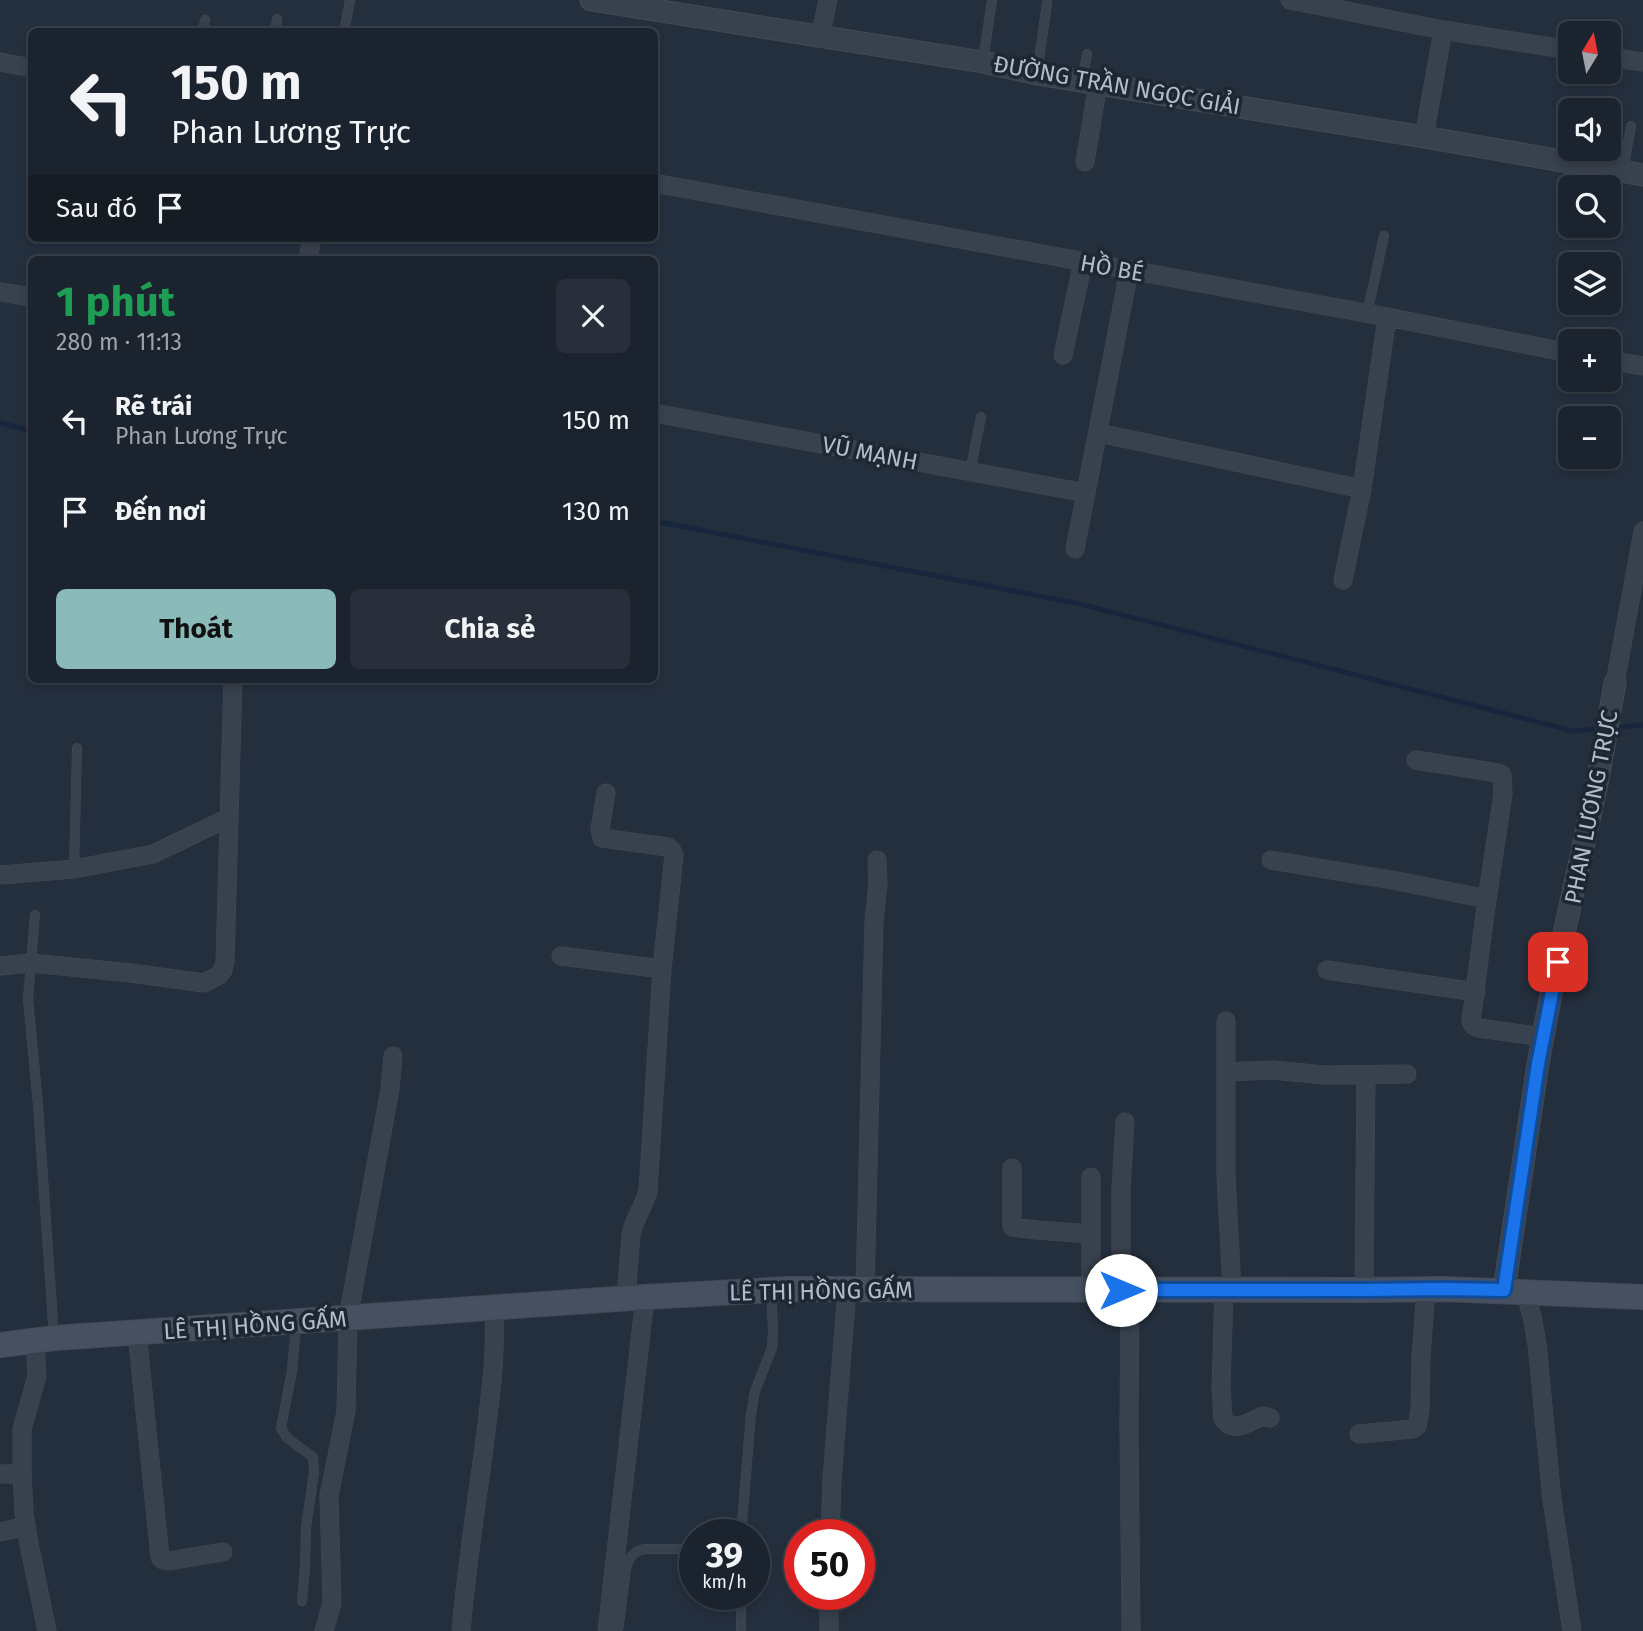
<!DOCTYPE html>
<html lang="vi">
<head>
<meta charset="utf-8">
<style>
	body { margin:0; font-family:"Fira Sans",sans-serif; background:#282f3a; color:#f1f3f6; height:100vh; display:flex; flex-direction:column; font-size:26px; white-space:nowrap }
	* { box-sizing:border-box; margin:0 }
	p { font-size:23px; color:#a0a4aa }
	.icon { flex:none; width:38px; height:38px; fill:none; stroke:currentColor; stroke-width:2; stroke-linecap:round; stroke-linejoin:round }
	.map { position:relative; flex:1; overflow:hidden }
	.panel { position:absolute; left:28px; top:256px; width:630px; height:427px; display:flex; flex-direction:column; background:#1b232e; border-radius:10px; box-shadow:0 4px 10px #0003,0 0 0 2px #39404a }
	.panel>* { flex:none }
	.guide { position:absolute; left:28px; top:28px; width:630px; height:214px; border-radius:10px; box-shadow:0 4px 10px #0003,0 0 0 2px #39404a; background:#1b232e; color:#f1f3f6; overflow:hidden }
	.needle { width:46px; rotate:10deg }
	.fabs { position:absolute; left:1558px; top:21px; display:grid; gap:14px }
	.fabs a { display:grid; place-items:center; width:63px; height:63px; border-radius:10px; background:#1b232e; box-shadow:0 4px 10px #0003,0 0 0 2px #39404a; font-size:35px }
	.speed { position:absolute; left:679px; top:1519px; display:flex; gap:14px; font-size:35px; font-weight:700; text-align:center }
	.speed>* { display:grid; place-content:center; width:91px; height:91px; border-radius:50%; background:#1b232e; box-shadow:0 4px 10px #0003,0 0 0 2px #39404a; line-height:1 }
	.speed small { font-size:18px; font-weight:400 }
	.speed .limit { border:10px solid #d22; background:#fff; color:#111 }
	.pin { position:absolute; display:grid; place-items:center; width:60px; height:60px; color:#fff; margin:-30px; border-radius:14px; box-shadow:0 4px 10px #0006 }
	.me { position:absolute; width:77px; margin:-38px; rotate:90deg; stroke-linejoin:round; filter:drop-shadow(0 0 5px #0008) }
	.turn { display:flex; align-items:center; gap:24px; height:147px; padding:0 28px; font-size:32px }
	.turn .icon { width:91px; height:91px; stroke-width:2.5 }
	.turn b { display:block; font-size:49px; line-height:60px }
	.then { display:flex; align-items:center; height:66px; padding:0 28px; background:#0003; gap:14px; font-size:26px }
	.round { display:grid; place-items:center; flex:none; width:74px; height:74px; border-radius:10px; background:#282f3a }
	.summary { display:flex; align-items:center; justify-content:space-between; height:119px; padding:0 28px }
	h1 { font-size:42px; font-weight:700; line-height:52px; color:#1e9e55 }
	.button { display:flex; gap:14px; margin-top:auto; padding:14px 28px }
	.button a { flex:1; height:80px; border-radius:10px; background:#8bbbb9; color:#111; font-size:28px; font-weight:700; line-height:80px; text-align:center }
	.button a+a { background:#282f3a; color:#f1f3f6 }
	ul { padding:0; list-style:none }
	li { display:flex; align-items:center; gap:21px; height:91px; padding:0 28px }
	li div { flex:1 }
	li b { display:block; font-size:26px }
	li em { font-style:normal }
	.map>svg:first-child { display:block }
</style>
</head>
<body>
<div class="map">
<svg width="1643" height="1631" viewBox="0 0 1643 1631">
	<rect width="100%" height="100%" fill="#242f3e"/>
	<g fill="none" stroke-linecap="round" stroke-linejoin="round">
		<path stroke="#17263c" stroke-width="5" d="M0,423L32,431
			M654,521L1080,604L1573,731L1601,728
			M1611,728L1643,725"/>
		<g stroke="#414a57" stroke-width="10">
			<path id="service" d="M203,32L205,20
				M275,32L277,19
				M344,32L350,0
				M983,61L992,0
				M1037,74L1047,3
				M1082,81L1087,54
				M1623,170L1631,126
				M1367,314L1384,236
				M970,472L981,417
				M74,869L77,748
				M35,915L28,999L38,1105L54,1337
				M296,1324L292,1371L281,1428L287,1438L313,1457L314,1472L306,1528L305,1566L302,1601
				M741,1535L751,1414L755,1391L772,1348L773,1331L771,1292
				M741,1594V1631
				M618,1631L626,1568C629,1558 634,1550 645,1549H695"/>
		</g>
		<g stroke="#414a57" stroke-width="19">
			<path id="minor" d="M1290,0L1443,30L1570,50
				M820,37L828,0
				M1608,57L1643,62
				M0,62L32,68
				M1424,137L1443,30
				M1085,162L1098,84
				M654,183L1387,317L1570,353
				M308,259L312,238
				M0,292L32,297
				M1063,355L1083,262
				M1608,360L1643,366
				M654,413L1086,493
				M1099,433L1362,489
				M1075,549L1129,271
				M1343,580L1362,489L1387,317
				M1615,683L1643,531
				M1416,760L1498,773L1502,775L1503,794L1487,899L1471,1021L1474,1026L1479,1028L1543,1037
				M606,793L600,829L602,838L668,847L672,851L674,855L662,969L648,1191C644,1206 634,1219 631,1234L626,1299
				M1271,860L1398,881L1487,899
				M0,875L74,869L153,854L228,818
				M561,956L662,969
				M0,966L31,963L131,973L204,983L219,975L223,970L225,962L233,679
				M1327,970L1476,992
				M1226,1021V1176L1232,1290
				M1226,1072L1273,1070L1324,1075L1407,1074
				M1012,1168V1227L1036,1230L1091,1234
				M1091,1177V1290
				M865,1290L874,921L878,884L877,860
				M1121,1290V1189L1125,1122
				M1130,1290L1129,1426L1131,1631
				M1224,1290L1221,1387L1223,1419C1235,1434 1248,1422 1263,1416L1270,1418
				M1364,1290L1366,1075
				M1525,1292L1532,1316L1537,1344L1552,1500L1572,1631
				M137,1333L160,1557L163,1560L169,1561L223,1552
				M35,1341L37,1376L22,1429V1474L24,1513L29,1544L47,1631
				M1359,1434L1413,1429L1417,1426L1420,1410L1421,1357L1426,1289
				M0,1474H22
				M0,1532L26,1526
				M830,1535L832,1479L847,1290
				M324,1631L332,1603L329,1496L346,1411L348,1318L390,1089L393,1056
				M461,1631C468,1546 484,1463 492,1379C495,1356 494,1332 495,1308
				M607,1631L645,1297
				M829,1631V1594"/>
		</g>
		<g stroke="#414a57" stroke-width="23">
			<path id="tertiary" d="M591,0L983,62L1037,74L1424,137L1643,175
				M1504,1290L1538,1064L1553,983L1598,779L1615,683"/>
		</g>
		<g stroke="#414a57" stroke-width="26">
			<path id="secondary" d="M0,1345L55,1338L645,1297L790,1289L1364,1290L1443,1289L1643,1297"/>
		</g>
		<use href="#service" stroke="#38414e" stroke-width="9"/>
		<use href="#minor" stroke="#38414e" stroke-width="18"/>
		<use href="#tertiary" stroke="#38414e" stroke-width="21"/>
		<use href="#secondary" stroke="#465061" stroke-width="24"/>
	</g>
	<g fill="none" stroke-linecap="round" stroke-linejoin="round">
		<g stroke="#114b97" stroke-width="18">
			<path id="route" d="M1121,1290H1364L1443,1289L1504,1290L1538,1064L1558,962"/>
		</g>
		<use href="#route" stroke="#1a73e8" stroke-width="12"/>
	</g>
	<g text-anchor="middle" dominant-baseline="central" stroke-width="7" stroke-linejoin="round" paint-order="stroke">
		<g font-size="23" fill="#b4bcc9" stroke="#1d2633">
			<text transform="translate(1117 85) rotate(10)">ĐƯỜNG TRẦN NGỌC GIẢI</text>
			<text transform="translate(1112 268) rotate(10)">HỒ BÉ</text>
			<text transform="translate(870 453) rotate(11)">VŨ MẠNH</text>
			<text transform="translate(1591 807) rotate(-79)">PHAN LƯƠNG TRỰC</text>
			<text transform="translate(821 1291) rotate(-1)">LÊ THỊ HỒNG GẤM</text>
			<text transform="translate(255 1325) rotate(-4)">LÊ THỊ HỒNG GẤM</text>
		</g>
	</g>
</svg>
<div class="fabs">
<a><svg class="needle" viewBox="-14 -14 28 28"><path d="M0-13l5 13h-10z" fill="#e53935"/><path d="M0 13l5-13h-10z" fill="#a0a4aa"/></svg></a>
<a><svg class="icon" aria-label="sound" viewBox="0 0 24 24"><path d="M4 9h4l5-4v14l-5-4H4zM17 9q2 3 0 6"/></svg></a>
<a><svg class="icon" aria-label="search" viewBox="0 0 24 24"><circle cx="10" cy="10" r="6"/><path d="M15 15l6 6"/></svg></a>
<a><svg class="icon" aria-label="layers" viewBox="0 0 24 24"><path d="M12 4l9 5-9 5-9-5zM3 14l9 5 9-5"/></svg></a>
<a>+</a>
<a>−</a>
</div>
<div class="speed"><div>39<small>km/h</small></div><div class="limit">50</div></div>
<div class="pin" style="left:1558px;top:962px;background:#d93025"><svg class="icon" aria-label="arrive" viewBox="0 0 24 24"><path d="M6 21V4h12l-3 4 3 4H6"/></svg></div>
<svg class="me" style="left:1121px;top:1290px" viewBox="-20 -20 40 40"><circle r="19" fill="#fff"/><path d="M0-13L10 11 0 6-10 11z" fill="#1a73e8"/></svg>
<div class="guide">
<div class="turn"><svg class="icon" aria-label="left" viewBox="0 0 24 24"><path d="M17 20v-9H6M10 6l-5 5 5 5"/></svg><div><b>150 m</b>Phan Lương Trực</div></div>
<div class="then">Sau đó<svg class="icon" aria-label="arrive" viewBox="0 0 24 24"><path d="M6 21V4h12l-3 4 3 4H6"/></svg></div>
</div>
<section class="panel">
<div class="summary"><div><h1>1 phút</h1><p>280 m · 11:13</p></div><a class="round"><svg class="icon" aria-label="close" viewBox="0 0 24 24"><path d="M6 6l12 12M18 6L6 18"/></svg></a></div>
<ul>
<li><svg class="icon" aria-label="left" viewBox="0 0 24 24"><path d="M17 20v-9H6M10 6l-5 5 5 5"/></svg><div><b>Rẽ trái</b><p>Phan Lương Trực</p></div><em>150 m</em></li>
<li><svg class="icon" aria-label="arrive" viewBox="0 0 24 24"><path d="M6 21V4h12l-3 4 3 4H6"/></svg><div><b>Đến nơi</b></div><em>130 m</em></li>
</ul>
<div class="button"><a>Thoát</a><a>Chia sẻ</a></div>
</section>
</div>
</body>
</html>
